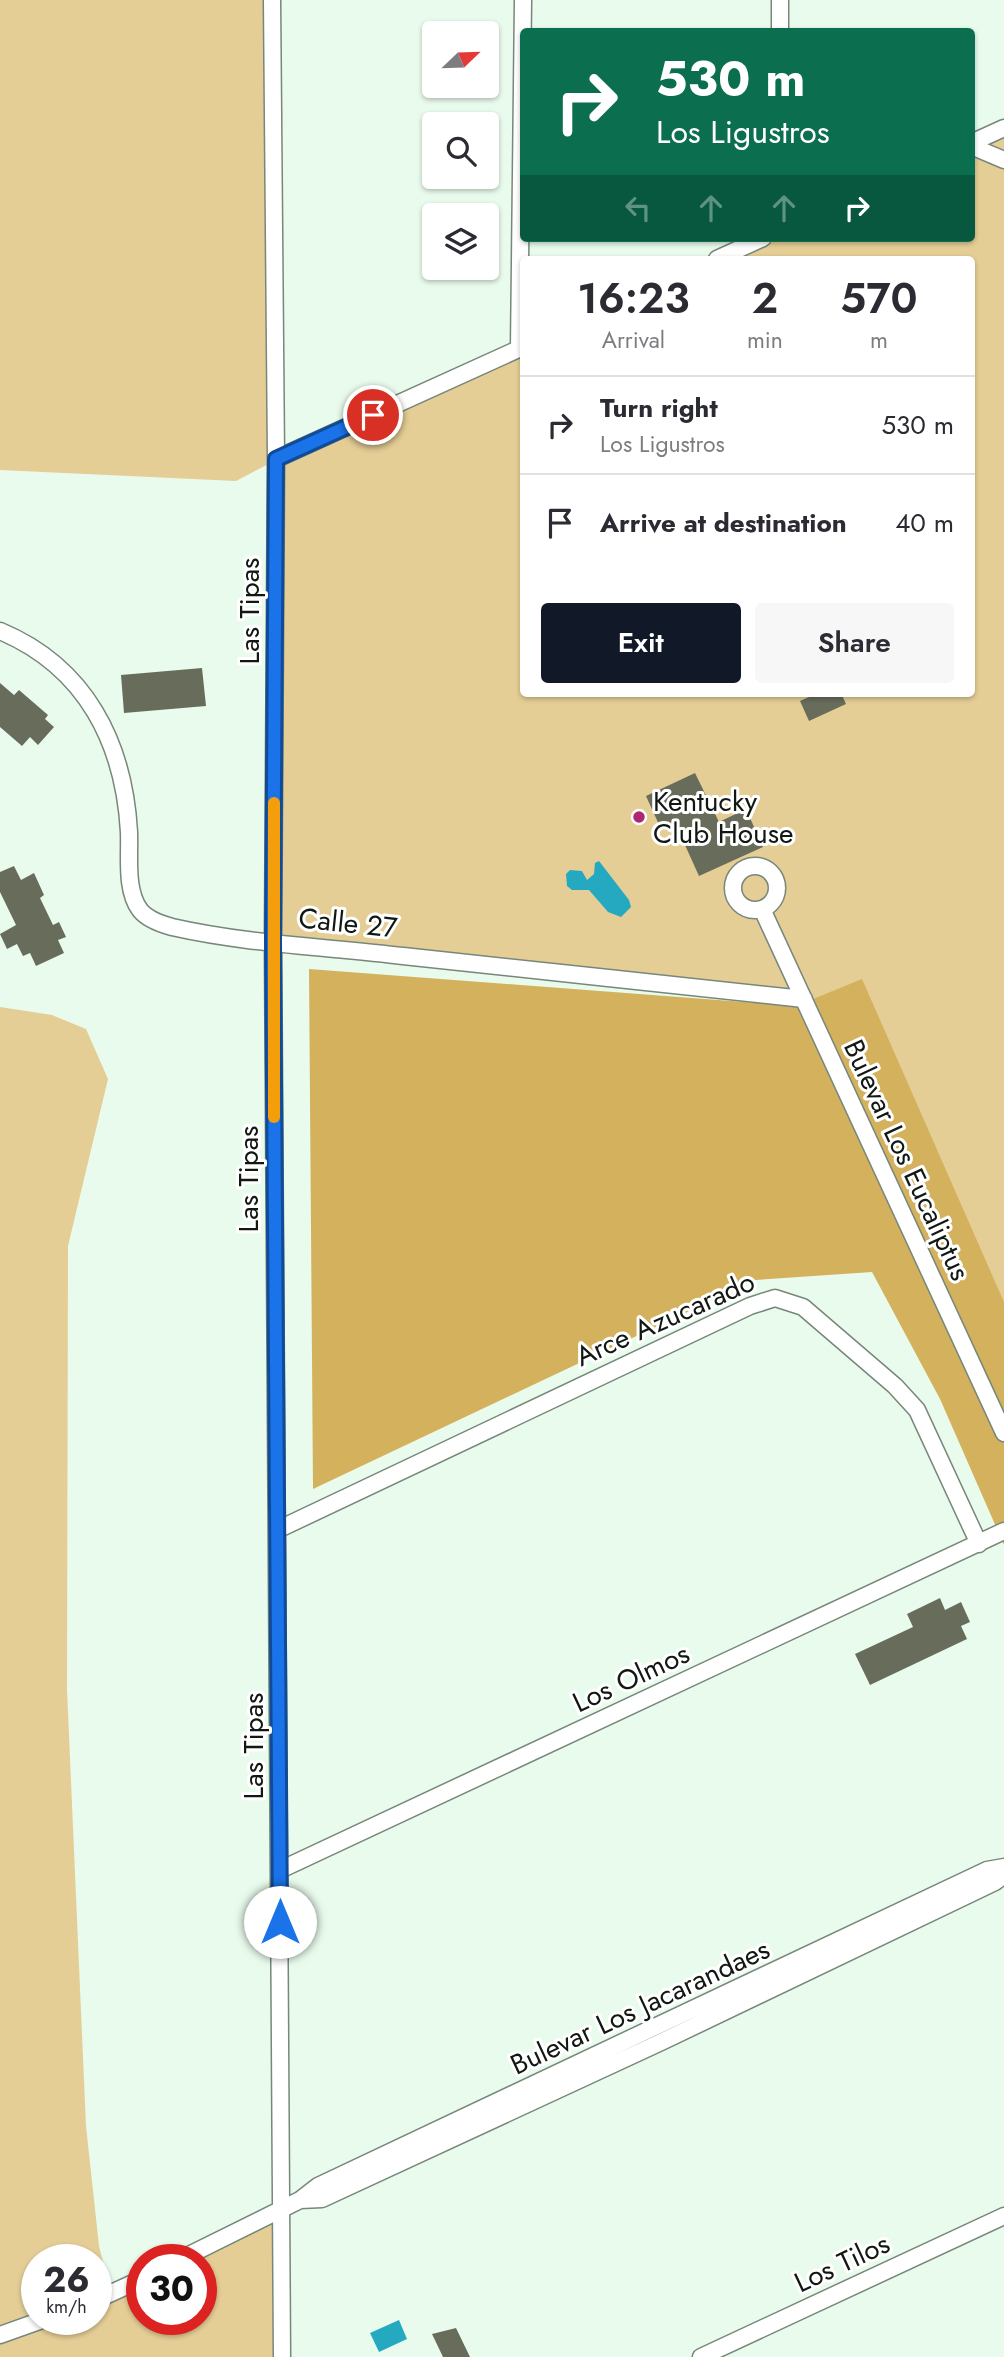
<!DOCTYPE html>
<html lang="en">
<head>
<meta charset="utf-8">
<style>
	body { margin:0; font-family:Jost,sans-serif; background:#f7f7f7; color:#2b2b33; height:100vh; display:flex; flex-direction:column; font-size:26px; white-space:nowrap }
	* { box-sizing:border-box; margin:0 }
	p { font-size:23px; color:#7c7c81 }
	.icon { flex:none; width:38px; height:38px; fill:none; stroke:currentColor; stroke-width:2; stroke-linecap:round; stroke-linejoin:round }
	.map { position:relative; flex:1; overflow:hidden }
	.details { position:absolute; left:520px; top:256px; width:455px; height:441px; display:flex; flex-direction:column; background:#fff; border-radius:7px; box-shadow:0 2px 5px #0004 }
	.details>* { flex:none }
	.top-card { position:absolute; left:520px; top:28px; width:455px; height:214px; border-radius:7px; box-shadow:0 2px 5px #0004; background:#0b6e4f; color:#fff; overflow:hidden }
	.needle { width:46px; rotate:67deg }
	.buttons { position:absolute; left:422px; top:21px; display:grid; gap:14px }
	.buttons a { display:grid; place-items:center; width:77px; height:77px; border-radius:7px; background:#fff; box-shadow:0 2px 5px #0004; font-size:35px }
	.speed { position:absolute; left:21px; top:2244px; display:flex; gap:14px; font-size:35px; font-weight:700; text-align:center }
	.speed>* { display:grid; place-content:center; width:91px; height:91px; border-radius:50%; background:#fff; box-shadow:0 2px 5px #0004; line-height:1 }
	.speed small { font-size:18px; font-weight:400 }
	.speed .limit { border:10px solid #d22; background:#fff; color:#111 }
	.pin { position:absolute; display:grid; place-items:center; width:60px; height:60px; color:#fff; margin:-30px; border:4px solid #fff; border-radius:50%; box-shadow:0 2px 7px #0007 }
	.me { position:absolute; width:77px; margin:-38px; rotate:0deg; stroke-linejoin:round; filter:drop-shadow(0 0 5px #0008) }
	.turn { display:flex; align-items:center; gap:24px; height:147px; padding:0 21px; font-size:32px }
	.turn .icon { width:91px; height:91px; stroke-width:2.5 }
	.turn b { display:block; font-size:49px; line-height:60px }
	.lanes { display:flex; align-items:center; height:66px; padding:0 21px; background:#0003; justify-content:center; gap:35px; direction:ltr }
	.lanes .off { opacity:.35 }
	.eta { display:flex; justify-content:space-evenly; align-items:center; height:119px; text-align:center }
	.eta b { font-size:42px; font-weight:600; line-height:49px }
	.primary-button { display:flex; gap:14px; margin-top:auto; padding:14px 21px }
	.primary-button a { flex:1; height:80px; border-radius:7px; background:#111827; color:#fff; font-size:28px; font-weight:600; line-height:80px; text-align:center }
	.primary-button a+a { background:#f7f7f7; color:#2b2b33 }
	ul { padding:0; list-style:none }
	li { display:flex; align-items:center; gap:21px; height:98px; padding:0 21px; border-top:2px solid #e1e1e2 }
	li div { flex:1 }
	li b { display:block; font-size:26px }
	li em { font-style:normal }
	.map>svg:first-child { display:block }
</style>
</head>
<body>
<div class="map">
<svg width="1004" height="2357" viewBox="0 0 1004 2357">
	<rect width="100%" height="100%" fill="#e9fbec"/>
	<path fill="#e5ce96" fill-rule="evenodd" d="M0,0H272L276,459L523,347V693H971V259H717L763,238H971V143L1004,128V1405L804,999L273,942L276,460L236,481L0,470Z
		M0,1007L52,1015L86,1029L108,1079L68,1246L67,1689L86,2126L99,2246L111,2294L142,2279V2319H201V2259H181L282,2208V2357H0ZM37,2259H96V2319H37Z"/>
	<path fill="#d4b15d" d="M309,969L796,1006L862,979L1004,1302V1545L940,1399L872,1272L755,1280L313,1489Z"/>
	<path fill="#25a9c1" d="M599,861L629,900L631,907L621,917L608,912L589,890H572L567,886L566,874L570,870L582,871L587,880L594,874L595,863Z
		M399,2320L407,2339L379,2352L370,2333Z"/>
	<path fill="#686c5b" d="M202,668L206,706L124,713L121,675Z
		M0,683L14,695L19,690L48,715L45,719L54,727L38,745L30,737L22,746L0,727Z
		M818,693H841L846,704L809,721L800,701Z
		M695,773L719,822L746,809L763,847L699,876L675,823L661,829L646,796Z
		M14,866L21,880L34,873L44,895L40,898L53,925L59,922L66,937L58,940L64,953L36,966L30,953L23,956L17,944L7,949L0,934L16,925L0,892V872Z
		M940,1598L945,1610L961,1602L970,1622L961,1626L967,1639L870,1685L855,1654L913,1627L907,1614Z
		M456,2328L470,2357H443L432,2334Z"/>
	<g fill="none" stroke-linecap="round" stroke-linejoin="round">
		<g stroke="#77877a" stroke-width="19">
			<path id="street" d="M272,0L276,459L273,942L282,2357
				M780,32V0
				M971,143L1004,128
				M971,146L1004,160
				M717,259L763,238
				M519,349L523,0
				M276,459L523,347
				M0,631C86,667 124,743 129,832C130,856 125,890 140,910C147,919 161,924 172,927C247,944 327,947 403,956C537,970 670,985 804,999
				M733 888a22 22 0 1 1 44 0a22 22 0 1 1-44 0Z
				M762,909L1004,1433
				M277,1530L750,1306L775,1298L803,1307L895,1386L917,1410L979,1544
				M280,1870L1004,1531
				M300,2200L322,2199L659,2043L995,1882L1004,1875
				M181,2259L300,2200L318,2186L987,1870L1004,1867
				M96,2300L142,2279
				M0,2335L45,2319
				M701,2357L1004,2216"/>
		</g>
		<use href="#street" stroke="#fff" stroke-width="16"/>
	</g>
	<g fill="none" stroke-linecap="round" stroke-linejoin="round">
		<g stroke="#114b97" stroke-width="18">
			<path id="route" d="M280,1922L273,942L276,459L373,415"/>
		</g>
		<use href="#route" stroke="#1a73e8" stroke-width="12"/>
		<path stroke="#f59e0b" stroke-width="12" d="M274,803V1117"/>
	</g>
	<circle fill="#ae2870" stroke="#fff" stroke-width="2.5" cx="639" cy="817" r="7"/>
	<g text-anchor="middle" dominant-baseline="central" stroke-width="6" stroke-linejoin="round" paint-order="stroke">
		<g font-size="28" fill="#111712" stroke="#fff">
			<text transform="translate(249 611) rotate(-90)">Las Tipas</text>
			<text transform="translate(348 923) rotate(6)">Calle 27</text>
			<text transform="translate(907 1160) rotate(65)">Bulevar Los Eucaliptus</text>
			<text transform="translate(248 1179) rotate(-90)">Las Tipas</text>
			<text transform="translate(665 1319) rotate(-24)">Arce Azucarado</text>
			<text transform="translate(631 1678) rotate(-25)">Los Olmos</text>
			<text transform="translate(253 1746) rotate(-90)">Las Tipas</text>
			<text transform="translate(640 2007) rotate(-25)">Bulevar Los Jacarandaes</text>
			<text transform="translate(842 2263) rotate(-25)">Los Tilos</text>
		</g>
		<g font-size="28" fill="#111712" stroke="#fff" text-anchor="start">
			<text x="653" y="801">Kentucky<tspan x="653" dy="32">Club House</tspan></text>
		</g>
	</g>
</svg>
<div class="buttons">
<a><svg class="needle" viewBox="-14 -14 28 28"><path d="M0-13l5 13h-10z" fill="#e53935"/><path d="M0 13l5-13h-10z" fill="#7c7c81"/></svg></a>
<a><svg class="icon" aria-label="search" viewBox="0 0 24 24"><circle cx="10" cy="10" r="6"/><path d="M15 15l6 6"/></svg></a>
<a><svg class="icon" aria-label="layers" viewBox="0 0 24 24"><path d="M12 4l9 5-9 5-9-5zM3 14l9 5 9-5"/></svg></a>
</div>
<div class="speed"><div>26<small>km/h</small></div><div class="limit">30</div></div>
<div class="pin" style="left:373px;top:415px;background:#d93025"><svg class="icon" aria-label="arrive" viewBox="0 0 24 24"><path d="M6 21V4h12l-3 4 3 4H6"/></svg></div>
<svg class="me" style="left:280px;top:1922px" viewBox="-20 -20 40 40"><circle r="19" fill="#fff"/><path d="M0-13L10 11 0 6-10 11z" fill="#1a73e8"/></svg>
<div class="top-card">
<div class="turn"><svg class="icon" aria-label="right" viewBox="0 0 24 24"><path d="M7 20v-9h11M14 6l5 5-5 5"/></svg><div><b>530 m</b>Los Ligustros</div></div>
<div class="lanes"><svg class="icon off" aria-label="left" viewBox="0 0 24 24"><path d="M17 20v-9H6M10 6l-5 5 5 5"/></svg><svg class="icon off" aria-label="ahead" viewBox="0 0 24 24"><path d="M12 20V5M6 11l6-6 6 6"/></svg><svg class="icon off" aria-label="ahead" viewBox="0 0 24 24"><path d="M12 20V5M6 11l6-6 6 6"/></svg><svg class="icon" aria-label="right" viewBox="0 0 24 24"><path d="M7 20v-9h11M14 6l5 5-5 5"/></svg></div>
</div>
<section class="details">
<div class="eta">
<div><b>16:23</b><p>Arrival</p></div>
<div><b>2</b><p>min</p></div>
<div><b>570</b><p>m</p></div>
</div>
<ul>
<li><svg class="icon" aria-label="right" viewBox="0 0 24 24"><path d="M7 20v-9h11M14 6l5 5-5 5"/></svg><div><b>Turn right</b><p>Los Ligustros</p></div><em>530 m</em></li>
<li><svg class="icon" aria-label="arrive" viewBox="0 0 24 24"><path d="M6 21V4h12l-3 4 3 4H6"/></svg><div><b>Arrive at destination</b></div><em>40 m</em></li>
</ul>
<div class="primary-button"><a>Exit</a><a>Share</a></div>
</section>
</div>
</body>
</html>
